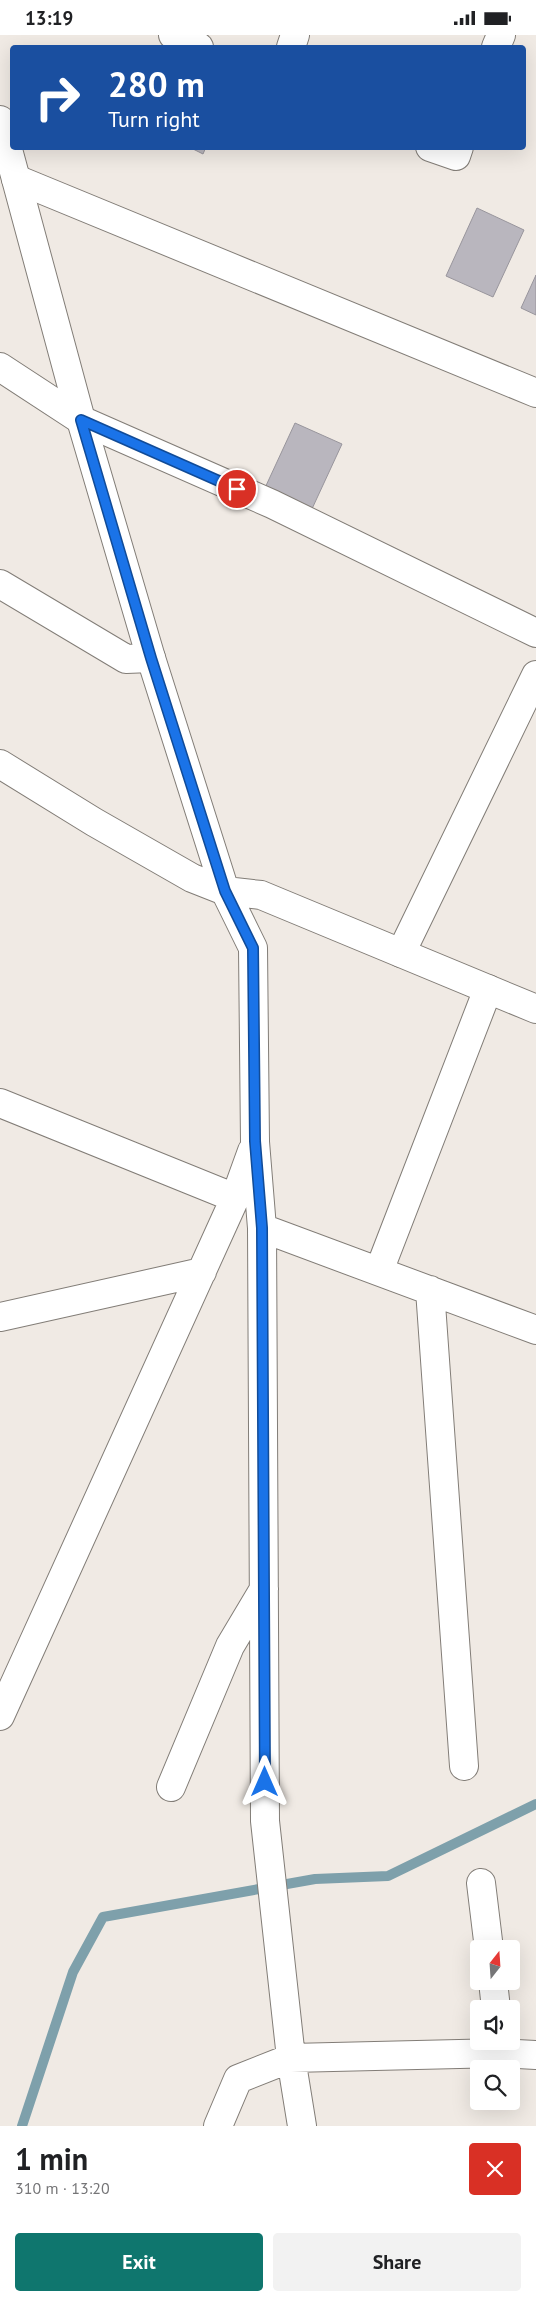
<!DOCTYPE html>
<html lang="en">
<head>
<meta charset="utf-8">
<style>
	body { margin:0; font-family:"PT Sans",sans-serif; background:#f2f2f2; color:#202124; height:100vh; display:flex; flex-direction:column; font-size:19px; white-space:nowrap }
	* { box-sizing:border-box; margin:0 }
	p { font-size:16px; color:#757577 }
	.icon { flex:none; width:28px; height:28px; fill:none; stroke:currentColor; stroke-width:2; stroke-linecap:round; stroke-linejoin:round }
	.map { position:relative; height:2091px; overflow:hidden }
	.drawer { display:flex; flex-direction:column; background:#fff; flex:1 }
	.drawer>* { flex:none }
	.banner { position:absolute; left:10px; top:10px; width:516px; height:105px; border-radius:5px; box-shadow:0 5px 20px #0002; background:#1a4fa0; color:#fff; overflow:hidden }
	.needle { width:32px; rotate:17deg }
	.tools { position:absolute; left:470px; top:1905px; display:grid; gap:10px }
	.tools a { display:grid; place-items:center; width:50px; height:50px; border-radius:5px; background:#fff; box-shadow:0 5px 20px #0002; font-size:25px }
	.pin { position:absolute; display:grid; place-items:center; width:42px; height:42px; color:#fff; margin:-21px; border:2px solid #fff; border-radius:50%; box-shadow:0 1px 5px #0007 }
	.me { position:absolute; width:55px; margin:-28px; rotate:0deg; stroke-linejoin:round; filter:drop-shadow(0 0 4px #0008) }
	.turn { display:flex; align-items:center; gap:18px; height:105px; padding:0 15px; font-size:22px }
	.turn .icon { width:65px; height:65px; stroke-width:2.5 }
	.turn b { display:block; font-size:35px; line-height:42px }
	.round { display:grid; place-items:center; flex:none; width:52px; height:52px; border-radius:5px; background:#f2f2f2 }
	.summary { display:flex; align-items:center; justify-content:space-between; height:85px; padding:0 15px }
	h1 { font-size:30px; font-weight:800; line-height:38px }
	.primary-button { display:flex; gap:10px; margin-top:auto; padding:10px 15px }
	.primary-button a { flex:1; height:58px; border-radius:5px; background:#0f766e; color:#fff; font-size:20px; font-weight:800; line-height:58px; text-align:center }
	.primary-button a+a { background:#f2f2f2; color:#202124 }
	.status { display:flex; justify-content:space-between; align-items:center; height:35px; padding:0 25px; background:#fff; direction:ltr }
	.status svg { height:14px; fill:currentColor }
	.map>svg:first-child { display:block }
</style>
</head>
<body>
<div class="status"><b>13:19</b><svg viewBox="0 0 49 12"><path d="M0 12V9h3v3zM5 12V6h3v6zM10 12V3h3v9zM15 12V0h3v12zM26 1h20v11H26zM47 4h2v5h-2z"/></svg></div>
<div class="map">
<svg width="536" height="2091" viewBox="0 0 536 2091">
	<rect width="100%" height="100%" fill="#f0eae4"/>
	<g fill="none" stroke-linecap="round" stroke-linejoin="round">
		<path stroke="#7ea0ab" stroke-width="10" d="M22,2091L73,1937L103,1882L315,1844L388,1841L536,1769"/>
	</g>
	<path fill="#b9b6be" stroke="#98959c" d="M189,112H206L203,119Z
		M477,173L524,195L493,262L446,241Z
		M536,240V280L521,273Z
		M295,388L342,409L311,476L264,455Z"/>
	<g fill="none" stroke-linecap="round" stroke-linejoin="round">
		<g stroke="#827d77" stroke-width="30">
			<path id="street" d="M173,0L199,12
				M291,12L295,0
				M496,12L501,0
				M430,112L456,121L459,112
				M16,144L536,358
				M0,332L81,385L272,469L536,598
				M0,549L126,624L151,623
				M401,918L536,640
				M0,1068L235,1163
				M255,1107L262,1193L265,1786L291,2023L302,2091
				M262,1193L536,1295
				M379,1236L488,954
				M430,1255L464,1731
				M0,1282L202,1237
				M0,1681L235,1163L252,1116
				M171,1752L230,1611L264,1554
				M481,1848L489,1914
				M493,1946L496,1974
				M218,2091L238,2044L291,2023L501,2018L536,2020"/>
		</g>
		<g stroke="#827d77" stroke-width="30">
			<path id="secondary" d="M0,85L81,385L151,623L225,856L253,913L255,1107
				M0,729L94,787L192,843L225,856L261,860L536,974"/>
		</g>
		<use href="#street" stroke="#fff" stroke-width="28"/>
		<use href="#secondary" stroke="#fff" stroke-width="28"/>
	</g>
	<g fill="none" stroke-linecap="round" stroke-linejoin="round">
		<g stroke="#114b97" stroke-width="12">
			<path id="route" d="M237,454L81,385L151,623L225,856L253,913L255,1106L262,1193L265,1747"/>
		</g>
		<use href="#route" stroke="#1a73e8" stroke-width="9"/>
	</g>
</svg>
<div class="tools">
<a><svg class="needle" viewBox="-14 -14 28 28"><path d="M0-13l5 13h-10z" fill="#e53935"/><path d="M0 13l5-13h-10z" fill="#757577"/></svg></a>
<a><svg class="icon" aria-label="sound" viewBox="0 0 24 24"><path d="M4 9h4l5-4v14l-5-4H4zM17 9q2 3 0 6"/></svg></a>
<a><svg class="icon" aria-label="search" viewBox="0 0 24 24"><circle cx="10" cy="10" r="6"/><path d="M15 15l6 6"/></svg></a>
</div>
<div class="pin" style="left:237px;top:454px;background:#d93025"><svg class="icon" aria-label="arrive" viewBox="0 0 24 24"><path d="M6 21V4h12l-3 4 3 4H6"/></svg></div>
<svg class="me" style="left:265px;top:1747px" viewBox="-20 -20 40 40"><path d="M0-17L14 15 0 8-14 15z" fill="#1a73e8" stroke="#fff" stroke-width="4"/></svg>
<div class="banner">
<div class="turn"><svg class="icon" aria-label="right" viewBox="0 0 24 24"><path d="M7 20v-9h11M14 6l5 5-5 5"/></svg><div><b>280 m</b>Turn right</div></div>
</div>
</div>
<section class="drawer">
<div class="summary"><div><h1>1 min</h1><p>310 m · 13:20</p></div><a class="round" style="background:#d93025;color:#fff"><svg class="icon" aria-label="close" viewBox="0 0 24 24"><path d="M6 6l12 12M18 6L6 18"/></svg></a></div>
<div class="primary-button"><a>Exit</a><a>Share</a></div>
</section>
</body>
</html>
